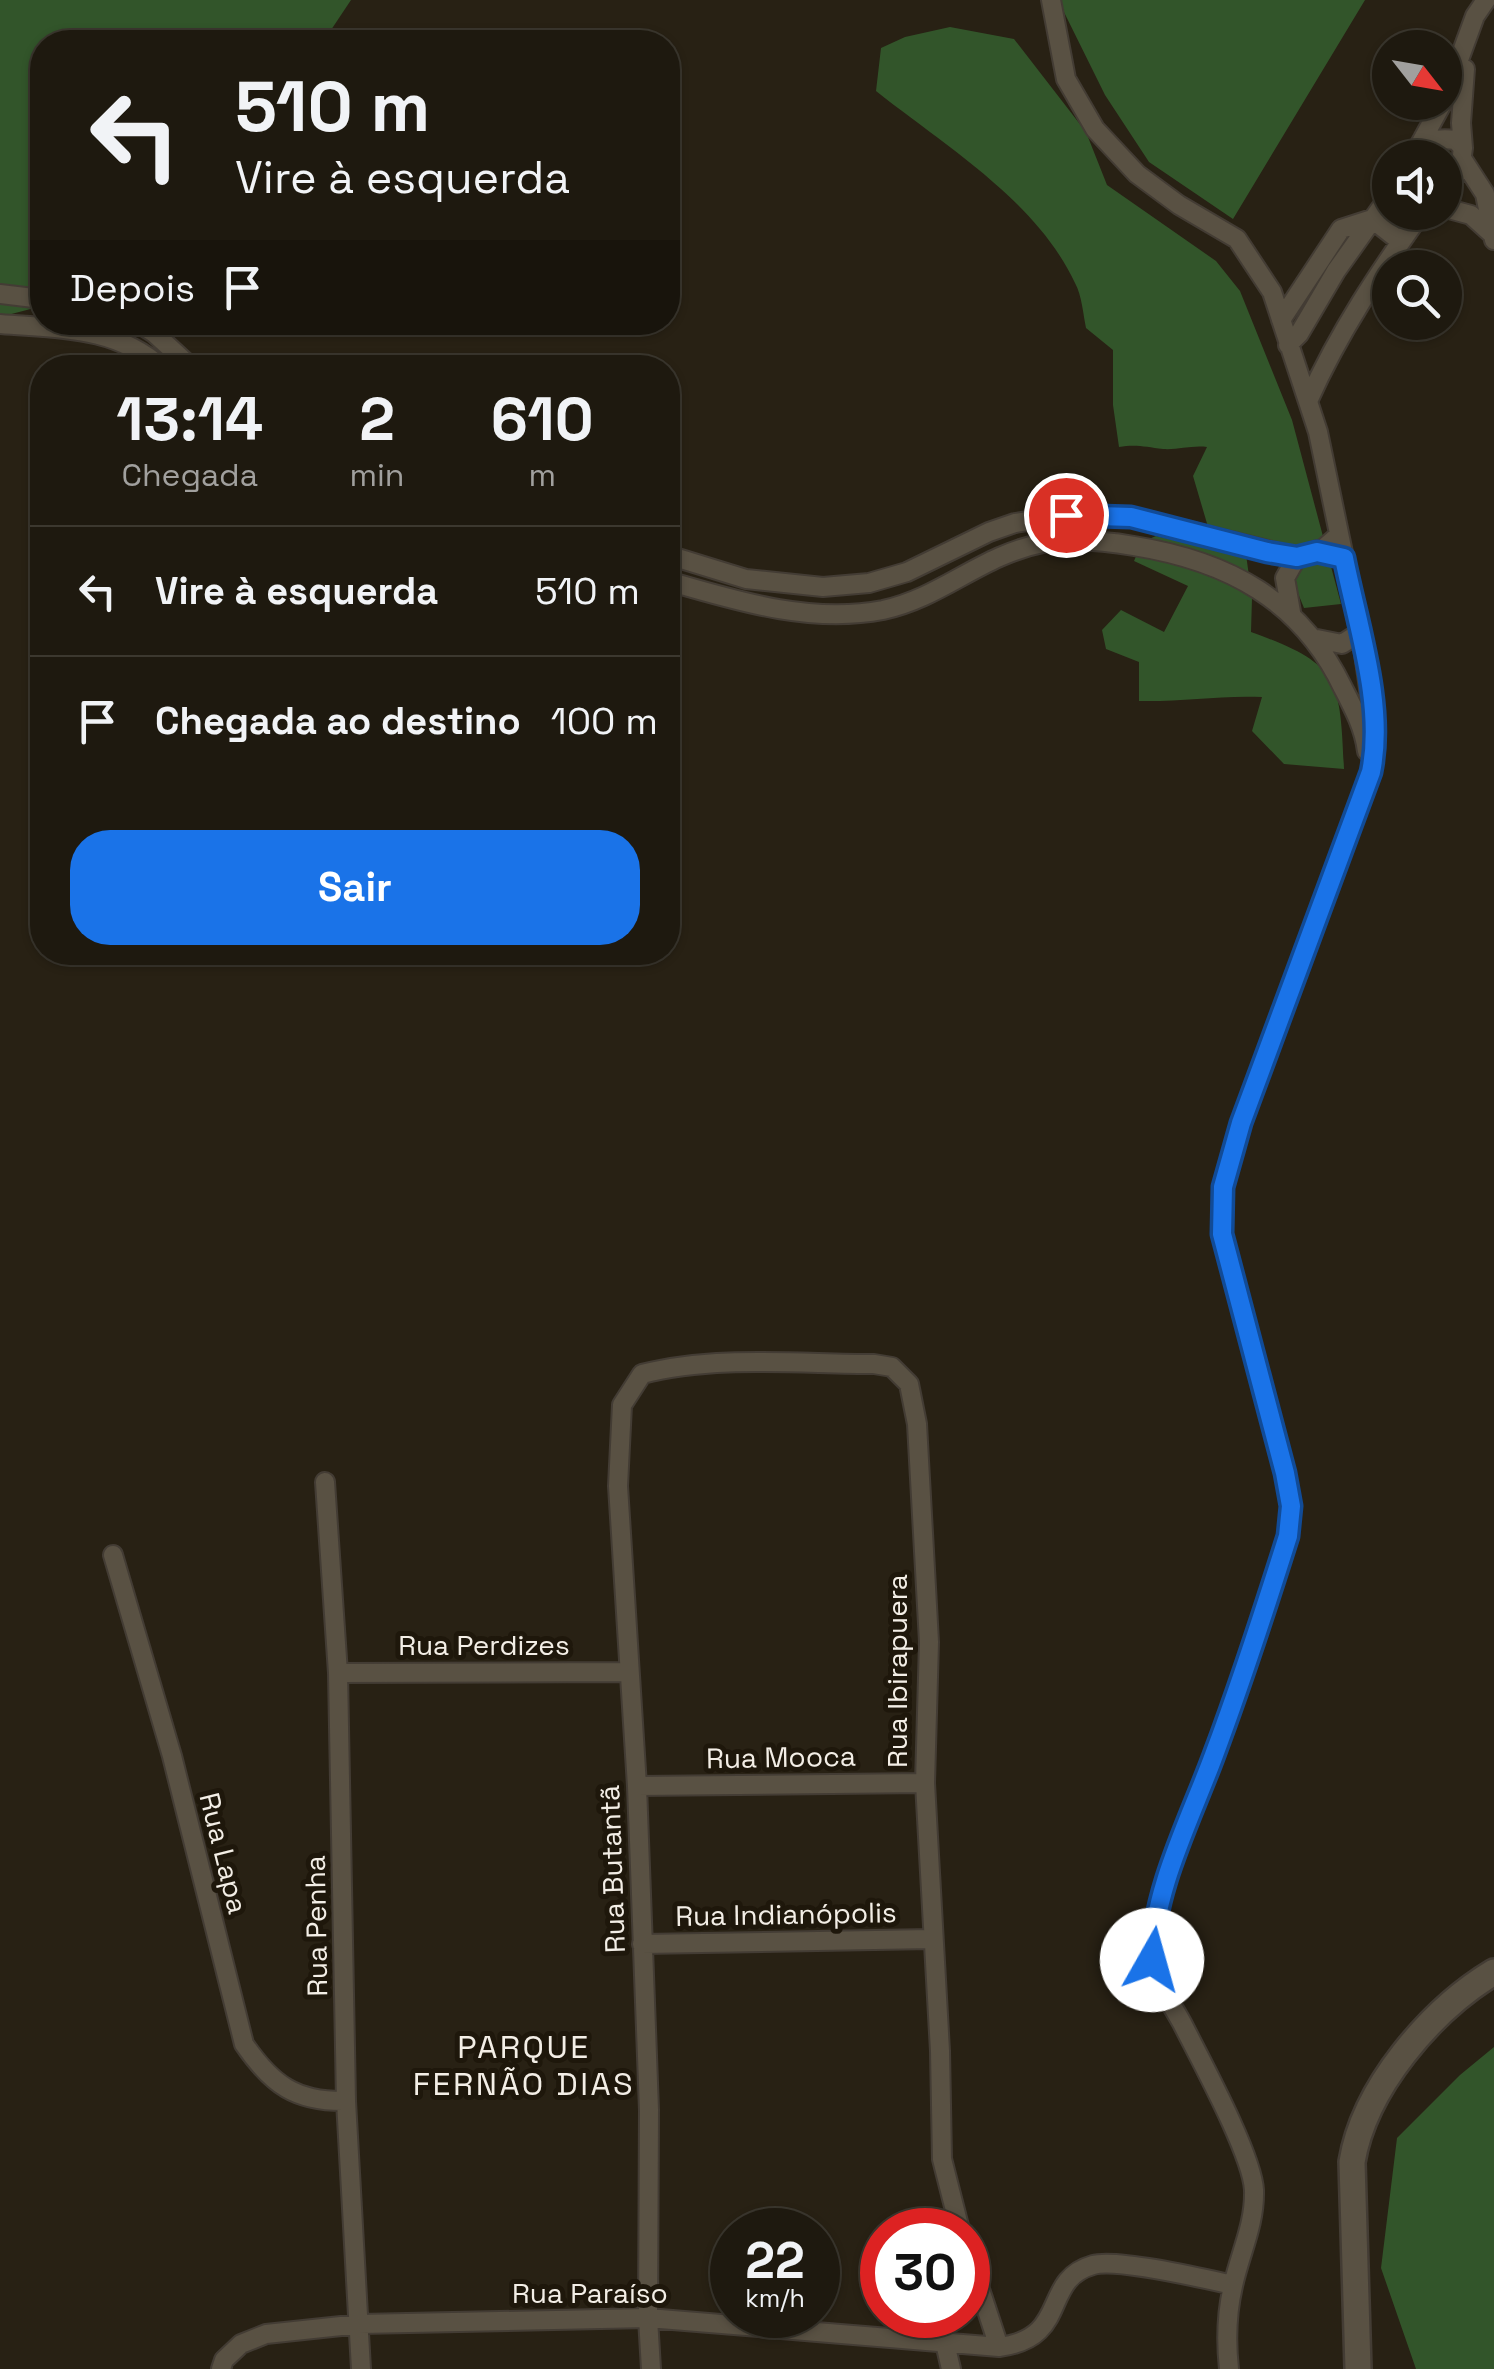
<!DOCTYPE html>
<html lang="pt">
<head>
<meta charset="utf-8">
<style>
	body { margin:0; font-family:"Space Grotesk",sans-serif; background:#262218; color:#f1f3f6; height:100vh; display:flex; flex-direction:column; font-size:38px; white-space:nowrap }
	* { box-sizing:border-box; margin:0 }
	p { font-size:32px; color:#a1a09e }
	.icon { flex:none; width:55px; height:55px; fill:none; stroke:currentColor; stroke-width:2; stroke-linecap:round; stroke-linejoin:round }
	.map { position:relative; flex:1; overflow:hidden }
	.details { position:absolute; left:30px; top:355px; width:650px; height:610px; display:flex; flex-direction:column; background:#1e190f; border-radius:40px; box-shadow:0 2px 8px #0004,0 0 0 2px #3c382f }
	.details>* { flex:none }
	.hud { position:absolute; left:30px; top:30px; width:650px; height:305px; border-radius:40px; box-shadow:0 2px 8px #0004,0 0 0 2px #3c382f; background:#1e190f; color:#f1f3f6; overflow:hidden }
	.needle { width:65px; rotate:121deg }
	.fabs { position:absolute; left:1372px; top:30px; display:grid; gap:20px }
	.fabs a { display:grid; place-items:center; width:90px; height:90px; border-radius:50%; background:#1e190f; box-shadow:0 2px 8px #0004,0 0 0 2px #3c382f; font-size:50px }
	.speed { position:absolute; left:710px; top:2208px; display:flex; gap:20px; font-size:50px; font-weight:700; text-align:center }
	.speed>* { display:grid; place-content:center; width:130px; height:130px; border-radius:50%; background:#1e190f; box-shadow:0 2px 8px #0004,0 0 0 2px #3c382f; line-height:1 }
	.speed small { font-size:25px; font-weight:400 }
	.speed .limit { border:15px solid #d22; background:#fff; color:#111 }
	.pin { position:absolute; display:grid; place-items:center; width:85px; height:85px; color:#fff; margin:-42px; border:5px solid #fff; border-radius:50%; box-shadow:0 2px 10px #0007 }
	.me { position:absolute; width:110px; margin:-55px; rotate:7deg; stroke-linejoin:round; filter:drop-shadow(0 0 8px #0008) }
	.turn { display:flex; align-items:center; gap:35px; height:210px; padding:0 40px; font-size:45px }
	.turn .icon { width:130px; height:130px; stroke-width:2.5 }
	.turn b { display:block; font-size:70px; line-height:85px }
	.then { display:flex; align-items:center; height:95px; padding:0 40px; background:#0003; gap:20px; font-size:38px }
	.eta { display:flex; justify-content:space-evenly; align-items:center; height:170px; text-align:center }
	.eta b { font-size:60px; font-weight:700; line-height:70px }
	.primary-button { display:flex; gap:20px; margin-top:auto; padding:20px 40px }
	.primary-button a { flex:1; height:115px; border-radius:40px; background:#1a73e8; color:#fff; font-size:40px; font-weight:700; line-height:115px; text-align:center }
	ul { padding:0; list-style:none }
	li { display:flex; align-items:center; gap:30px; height:130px; padding:0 40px; border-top:2px solid #3c382f }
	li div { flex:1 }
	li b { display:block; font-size:38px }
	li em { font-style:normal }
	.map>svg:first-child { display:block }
</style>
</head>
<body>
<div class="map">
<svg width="1494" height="2369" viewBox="0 0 1494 2369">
	<rect width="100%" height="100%" fill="#282114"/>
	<path fill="#32552a" d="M0,0H351L323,42H42V306L0,317Z
		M1058,0H1365L1233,219L1149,162L1105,95Z
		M950,27L1014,39L1086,132L1107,185L1216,261L1240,291L1292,420L1341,604L1304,608L1277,542L1245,547L1252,598L1251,632C1340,664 1340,679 1344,769L1284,764L1252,731L1262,697C1221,695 1181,702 1139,701V662L1106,649L1102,630L1121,610L1164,632L1188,586L1134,561L1142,542L1156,536L1183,542L1211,537L1193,476L1207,447C1192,445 1178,450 1163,449C1146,447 1136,444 1119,447L1113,405V350L1086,328C1083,314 1082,296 1075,283C1036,200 945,146 876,91L881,48L905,37Z
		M1494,2047V2369H1416L1381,2268L1397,2138L1460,2075Z"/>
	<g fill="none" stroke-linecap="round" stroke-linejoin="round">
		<g stroke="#433c34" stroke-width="22">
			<path id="street" d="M1051,0L1066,79L1095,129L1137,174L1179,205L1237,239L1272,292L1318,432L1364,654L1376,737L1371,772L1241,1123L1223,1187L1222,1234L1285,1473L1291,1507L1289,1536C1266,1606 1243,1676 1218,1745C1201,1793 1144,1916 1153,1961C1157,1984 1171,2003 1182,2023C1200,2059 1252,2154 1254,2190C1255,2225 1240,2253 1233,2286C1227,2312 1226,2342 1229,2369
				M1445,98L1475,16L1486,0
				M1419,146L1443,102
				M1463,148L1461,123L1465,69
				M1413,158C1423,139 1437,138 1456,140L1463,148L1460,169L1445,191
				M1463,160L1485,194L1494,240
				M1445,208L1471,215L1491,233
				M0,294L42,299
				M1281,320L1341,229L1372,219L1400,241
				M137,322L154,333L192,368
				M0,324C59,329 115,326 162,368
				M1288,345L1299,334L1336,271L1390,195
				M1309,399C1339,332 1379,272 1422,212
				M668,555L746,579L823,587L869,583L907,572L989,532L1015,523L1066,515L1131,517L1297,557L1324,548L1339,535
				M668,581C737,601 810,624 883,610C943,597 981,555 1043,543C1074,538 1104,541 1134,546C1228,561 1301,600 1343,688C1354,709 1364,728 1367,751
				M1291,612L1285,578L1297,557
				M1317,639L1342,644L1359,633
				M325,1482L338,1673L346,2101L361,2369
				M113,1555L172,1756L244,2044C272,2085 296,2102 346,2101
				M338,1673L629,1672
				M637,1786L925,1783
				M642,1944L931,1939
				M968,2253L999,2347
				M945,2343L951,2369
				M221,2369L224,2360L241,2344L266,2334L360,2324L648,2318L999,2347C1071,2338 1040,2280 1093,2265C1116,2258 1206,2279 1233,2285
				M651,2369L648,2318L649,2110L637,1786L618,1486L622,1405L642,1374C715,1355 799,1364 874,1364L892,1367L909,1384L917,1424L929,1642L925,1783L940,2051L942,2159L960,2230"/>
		</g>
		<g stroke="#433c34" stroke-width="30">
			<path id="secondary" d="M1358,2369L1352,2162C1364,2088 1431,2010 1494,1972"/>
		</g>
		<use href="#street" stroke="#595143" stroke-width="18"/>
		<use href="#secondary" stroke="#595143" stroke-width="25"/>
	</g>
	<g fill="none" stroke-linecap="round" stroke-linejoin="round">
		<g stroke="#114b97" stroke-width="25">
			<path id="route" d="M1066,515L1131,517L1267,552L1297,557L1317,552L1344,558C1357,624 1385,705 1371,772L1241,1123L1223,1187L1222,1234L1285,1473L1291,1506L1288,1536C1265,1609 1241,1683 1214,1755C1190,1820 1153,1890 1152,1960"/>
		</g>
		<use href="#route" stroke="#1a73e8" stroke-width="18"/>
	</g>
	<g text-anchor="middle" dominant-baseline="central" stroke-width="10" stroke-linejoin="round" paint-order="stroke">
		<g font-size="28" fill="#f3eee6" stroke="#1e170b">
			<text x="484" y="1645">Rua Perdizes</text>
			<text transform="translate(897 1671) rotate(-90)">Rua Ibirapuera</text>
			<text transform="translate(781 1757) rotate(-1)">Rua Mooca</text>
			<text transform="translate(224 1853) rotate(76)">Rua Lapa</text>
			<text transform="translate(612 1869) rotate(-92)">Rua Butantã</text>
			<text transform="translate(786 1914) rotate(-1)">Rua Indianópolis</text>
			<text transform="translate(316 1926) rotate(-91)">Rua Penha</text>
			<text x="590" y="2293">Rua Paraíso</text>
		</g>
		<g font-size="32" letter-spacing="2.5" fill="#f3eee6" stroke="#1e170b">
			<text x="524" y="2047">PARQUE<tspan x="524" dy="37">FERNÃO DIAS</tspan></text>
		</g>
	</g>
</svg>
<div class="fabs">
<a><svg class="needle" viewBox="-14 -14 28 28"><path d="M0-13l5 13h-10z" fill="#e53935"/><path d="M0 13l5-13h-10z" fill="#a1a09e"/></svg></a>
<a><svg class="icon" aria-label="sound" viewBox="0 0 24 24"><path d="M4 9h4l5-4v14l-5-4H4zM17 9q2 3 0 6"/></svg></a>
<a><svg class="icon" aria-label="search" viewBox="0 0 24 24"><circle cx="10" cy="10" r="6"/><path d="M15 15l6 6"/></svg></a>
</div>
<div class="speed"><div>22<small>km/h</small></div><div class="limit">30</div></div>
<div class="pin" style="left:1066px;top:515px;background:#d93025"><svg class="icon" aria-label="arrive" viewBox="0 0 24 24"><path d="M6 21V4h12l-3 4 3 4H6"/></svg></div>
<svg class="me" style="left:1152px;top:1960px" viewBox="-20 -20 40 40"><circle r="19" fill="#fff"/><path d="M0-13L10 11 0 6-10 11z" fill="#1a73e8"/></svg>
<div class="hud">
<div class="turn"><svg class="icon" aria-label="left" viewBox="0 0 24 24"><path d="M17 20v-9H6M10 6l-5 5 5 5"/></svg><div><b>510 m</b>Vire à esquerda</div></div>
<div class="then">Depois<svg class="icon" aria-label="arrive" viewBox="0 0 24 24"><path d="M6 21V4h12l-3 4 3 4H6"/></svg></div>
</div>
<section class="details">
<div class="eta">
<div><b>13:14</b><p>Chegada</p></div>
<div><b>2</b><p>min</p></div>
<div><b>610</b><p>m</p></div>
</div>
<ul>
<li><svg class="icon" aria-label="left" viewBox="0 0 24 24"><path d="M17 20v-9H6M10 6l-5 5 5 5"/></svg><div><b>Vire à esquerda</b></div><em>510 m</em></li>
<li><svg class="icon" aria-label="arrive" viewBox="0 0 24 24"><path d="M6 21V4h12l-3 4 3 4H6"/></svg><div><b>Chegada ao destino</b></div><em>100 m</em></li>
</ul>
<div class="primary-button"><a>Sair</a></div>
</section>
</div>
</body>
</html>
